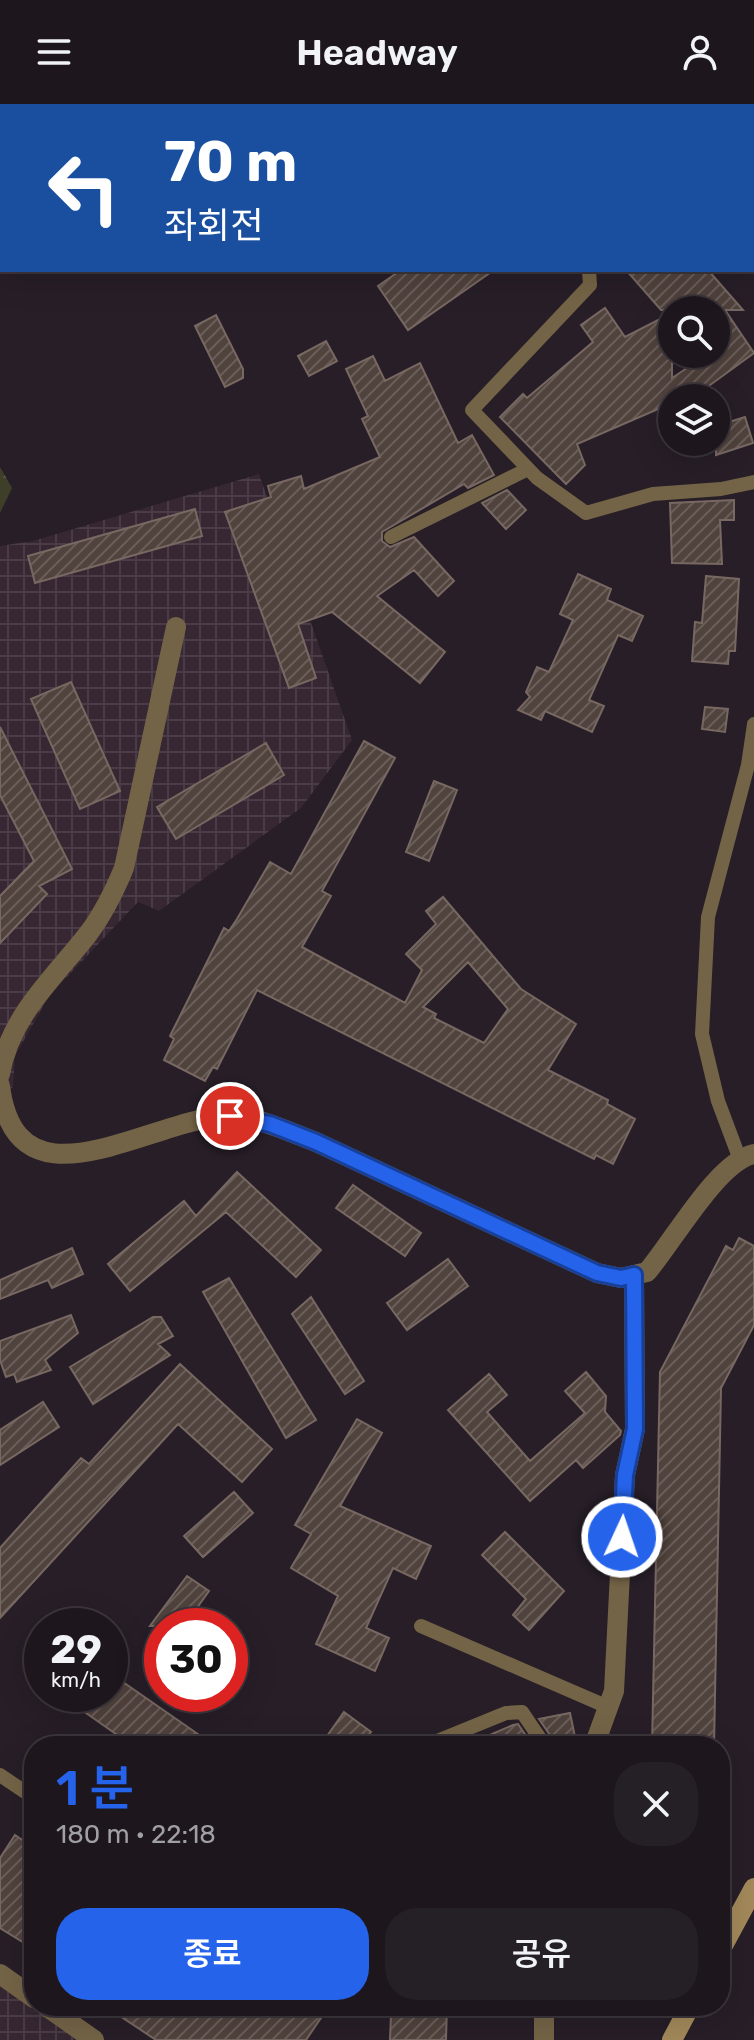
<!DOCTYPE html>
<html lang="ko">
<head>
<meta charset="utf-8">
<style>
	body { margin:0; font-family:Rubik,"Noto Sans KR",sans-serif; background:#251f26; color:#f1f3f6; height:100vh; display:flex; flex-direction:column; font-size:30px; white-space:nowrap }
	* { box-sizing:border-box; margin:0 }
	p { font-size:26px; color:#a09fa4 }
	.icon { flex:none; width:44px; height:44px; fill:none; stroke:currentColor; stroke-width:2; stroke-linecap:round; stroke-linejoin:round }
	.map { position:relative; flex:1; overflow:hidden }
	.details { position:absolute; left:24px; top:1632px; width:706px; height:280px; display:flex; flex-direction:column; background:#1d161d; border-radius:32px; box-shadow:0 8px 32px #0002,0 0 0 2px #3b353b }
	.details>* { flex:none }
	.hud { position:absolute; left:0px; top:0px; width:754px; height:168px; box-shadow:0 8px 32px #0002,0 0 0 2px #3b353b; background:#1a4fa0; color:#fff; overflow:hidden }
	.buttons { position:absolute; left:658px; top:192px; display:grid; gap:16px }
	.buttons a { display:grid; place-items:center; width:72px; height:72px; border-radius:50%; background:#1d161d; box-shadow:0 8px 32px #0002,0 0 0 2px #3b353b; font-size:40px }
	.speed { position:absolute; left:24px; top:1504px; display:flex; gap:16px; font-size:40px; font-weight:700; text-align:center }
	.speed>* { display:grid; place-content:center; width:104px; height:104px; border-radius:50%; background:#1d161d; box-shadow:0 8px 32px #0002,0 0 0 2px #3b353b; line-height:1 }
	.speed small { font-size:20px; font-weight:400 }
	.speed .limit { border:12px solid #d22; background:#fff; color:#111 }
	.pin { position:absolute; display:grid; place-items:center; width:68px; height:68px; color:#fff; margin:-34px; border:4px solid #fff; border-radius:50%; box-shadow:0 2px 8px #0007 }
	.me { position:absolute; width:88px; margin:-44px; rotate:3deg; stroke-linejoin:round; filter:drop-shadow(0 0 6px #0008) }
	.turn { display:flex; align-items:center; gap:28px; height:168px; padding:0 32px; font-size:36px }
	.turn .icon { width:104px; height:104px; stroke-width:2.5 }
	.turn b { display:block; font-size:56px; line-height:68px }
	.round { display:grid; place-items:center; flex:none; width:84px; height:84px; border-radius:32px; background:#251f26 }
	.head { display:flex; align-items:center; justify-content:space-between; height:136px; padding:0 32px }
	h1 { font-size:48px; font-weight:600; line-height:60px; color:#2563eb }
	.button { display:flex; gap:16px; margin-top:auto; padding:16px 32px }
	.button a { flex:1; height:92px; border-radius:32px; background:#2563eb; color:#fff; font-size:32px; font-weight:600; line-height:92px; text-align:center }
	.button a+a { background:#251f26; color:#f1f3f6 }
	header { display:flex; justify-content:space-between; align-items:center; height:104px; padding:0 32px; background:#1d161d; font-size:36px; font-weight:600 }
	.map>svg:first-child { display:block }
</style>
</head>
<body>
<header><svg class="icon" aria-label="menu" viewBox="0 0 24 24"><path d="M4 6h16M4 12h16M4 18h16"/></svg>Headway<svg class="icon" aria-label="person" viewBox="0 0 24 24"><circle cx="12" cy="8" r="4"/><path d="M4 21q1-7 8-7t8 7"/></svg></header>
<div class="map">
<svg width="754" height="1936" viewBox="0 0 754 1936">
	<defs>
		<pattern id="industrial-grid" width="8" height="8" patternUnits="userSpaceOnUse" patternTransform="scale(2)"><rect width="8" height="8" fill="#362732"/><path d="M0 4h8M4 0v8" fill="none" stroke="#4a3c46"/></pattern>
		<pattern id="forest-firs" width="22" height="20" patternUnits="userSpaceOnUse" patternTransform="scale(2)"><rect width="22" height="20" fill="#3e3f28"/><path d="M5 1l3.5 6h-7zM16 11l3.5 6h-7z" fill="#5a5b48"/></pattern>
		<pattern id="building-hatch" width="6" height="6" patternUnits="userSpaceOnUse" patternTransform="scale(2)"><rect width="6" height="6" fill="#50423c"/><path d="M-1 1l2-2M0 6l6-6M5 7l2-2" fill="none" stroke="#6a5e59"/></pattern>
	</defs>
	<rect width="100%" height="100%" fill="#271e27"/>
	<path fill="url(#industrial-grid)" d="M259,370L352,636L301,704L159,807L138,798L49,892L15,952L13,983L0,992V442L33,437Z
		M0,1872L39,1902L82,1936H0Z"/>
	<path fill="url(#forest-firs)" d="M0,363L12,384L0,409Z"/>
	<path fill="url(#building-hatch)" stroke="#786862" stroke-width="2" fill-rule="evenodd" d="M401,166H494L408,226L378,182Z
		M626,166H708L743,206H725L754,249L706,284L683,294H672V299L577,340L585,361L566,380L500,313L523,290L527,294L593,238L581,221L605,204L625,233L672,209V274L708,250H716V206H661Z
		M216,211L243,265V274L225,283L195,222Z
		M326,237L337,257L309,272L298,252Z
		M373,252L385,277L420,259L458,339L472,331L494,371L468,384L464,380L382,428V437L390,443L414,433L454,477L438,492L414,466L377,492L445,548L420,579L332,508L298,520L316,574L289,584L225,408L271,393L268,382L301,372L304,385L380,353L362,315L368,312L346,265Z
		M745,313L753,339L716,351V322Z
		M507,386L526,406L506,425L482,399Z
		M734,396V416H720L722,460L672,459L670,399Z
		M195,405L202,432L35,479L28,452Z
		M578,470L611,485L607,496L643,512L632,537L618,531L589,596L604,602L592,628L545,607L541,616L518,606L530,593L526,588L537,563L549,568L573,516L560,510Z
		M706,472L739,475L735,547H729L728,560L692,557L695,518L702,519Z
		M71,578L120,687L80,705L31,595Z
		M705,603L728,605L725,628L702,625Z
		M0,623L72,765L39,782L47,790L0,839V792L34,757L0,691Z
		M364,637L395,654L322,787L331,792L302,843L405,899L422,866L406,850L436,820L426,807L443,793L521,885L576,920L548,966L608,996L607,1000L635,1015L613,1060L596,1051L594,1055L257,886L217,965L213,963L205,977L164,956L174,935L170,932L224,824L229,827L237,815L270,758L291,770ZM468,858L508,905L484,939L434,914L436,910L423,903Z
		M266,639L284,671L176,735L157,703Z
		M434,677L457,686L429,757L406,748Z
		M237,1068L321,1146L296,1173L226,1108L130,1187L108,1160L184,1097L196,1112Z
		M353,1081L421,1129L405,1152L336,1104Z
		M739,1134L754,1142V1221L721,1284L714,1642H652L660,1268L726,1142L733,1146Z
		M72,1144L83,1170L52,1184L48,1176L0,1195V1176Z
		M448,1155L468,1182L407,1226L387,1199Z
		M229,1174L316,1316L286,1334L203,1188Z
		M311,1193L364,1277L345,1290L292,1210Z
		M71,1211L78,1229L45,1256L51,1266L17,1278L14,1270L6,1273L0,1256V1237Z
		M153,1213H161L173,1232L158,1240L170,1251L93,1300L70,1263Z
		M180,1260L272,1345L242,1378L178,1320L0,1514V1444L81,1354L89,1360Z
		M586,1268L606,1292L605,1308L621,1327L620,1331L583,1364L576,1356L530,1397L448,1306L489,1270L507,1291L487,1308L530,1357L585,1309L565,1287Z
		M43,1298L59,1323L0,1361V1326Z
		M357,1315L382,1329L340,1402L431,1442L416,1475L393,1464L366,1524L389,1534L375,1567L316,1540L338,1492L291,1464L311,1430L295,1421Z
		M234,1388L253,1409L203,1453L184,1432Z
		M505,1428L564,1487L529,1526L513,1511L526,1495L482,1451Z
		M187,1472L209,1487L184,1522H150Z
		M110,1569L215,1642H133L59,1590H110Z
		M344,1608L371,1628L359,1642H320Z
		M570,1609L575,1633L554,1637L539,1615Z
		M518,1620L533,1642H464L513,1621Z
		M15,1731L34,1744V1845L0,1824V1754Z
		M105,1902H329L306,1936H156Z
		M397,1902H447L446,1936H390L391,1910H397Z"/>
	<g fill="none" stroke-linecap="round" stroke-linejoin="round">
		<path stroke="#746447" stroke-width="14" d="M609,2L610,0
			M589,166L590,181L472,306L537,374L586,409L653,390L721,385L754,378
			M391,433L528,365
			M739,1053L718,997L702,930L708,813L748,661L754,620
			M421,1522L608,1603
			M425,1642L506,1609L522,1608L545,1642
			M0,1671L34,1694"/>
		<path stroke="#746447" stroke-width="20" d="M0,970C10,912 53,875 88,830C104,809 114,788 124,764L176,523
			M0,982C17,1114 152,1013 228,1012C257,1012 289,1028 316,1038L597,1169L621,1174L647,1168C673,1138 717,1058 754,1050
			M594,1642L614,1587L625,1371L635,1325L634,1171
			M0,1870L34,1894
			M46,1902L94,1936
			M544,1902V1936"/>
		<path stroke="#a3895a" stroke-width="20" d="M720,1847L754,1784
			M672,1936L690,1902"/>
	</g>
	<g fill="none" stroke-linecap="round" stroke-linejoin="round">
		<g stroke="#184099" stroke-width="20">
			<path id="route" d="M230,1012L270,1020L316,1038L597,1169L621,1174L634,1171L635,1325L625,1371L622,1433"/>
		</g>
		<use href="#route" stroke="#2563eb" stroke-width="14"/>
	</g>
</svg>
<div class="buttons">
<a><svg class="icon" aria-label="search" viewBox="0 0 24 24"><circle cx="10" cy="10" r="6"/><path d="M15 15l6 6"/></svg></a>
<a><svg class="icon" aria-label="layers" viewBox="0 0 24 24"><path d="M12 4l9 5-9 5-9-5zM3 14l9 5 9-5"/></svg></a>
</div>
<div class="speed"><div>29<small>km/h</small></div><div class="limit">30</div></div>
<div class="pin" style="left:230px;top:1012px;background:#d93025"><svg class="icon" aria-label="arrive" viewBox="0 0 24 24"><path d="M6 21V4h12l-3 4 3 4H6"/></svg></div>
<svg class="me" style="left:622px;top:1433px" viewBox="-20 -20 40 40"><circle r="17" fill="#2563eb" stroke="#fff" stroke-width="3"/><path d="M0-11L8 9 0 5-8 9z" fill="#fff"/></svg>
<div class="hud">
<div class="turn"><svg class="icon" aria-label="left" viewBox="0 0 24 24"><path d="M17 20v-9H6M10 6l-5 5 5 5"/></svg><div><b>70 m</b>좌회전</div></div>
</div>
<section class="details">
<div class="head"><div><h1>1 분</h1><p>180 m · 22:18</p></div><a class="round"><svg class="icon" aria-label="close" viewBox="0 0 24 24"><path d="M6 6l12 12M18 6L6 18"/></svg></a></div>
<div class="button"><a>종료</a><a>공유</a></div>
</section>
</div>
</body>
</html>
